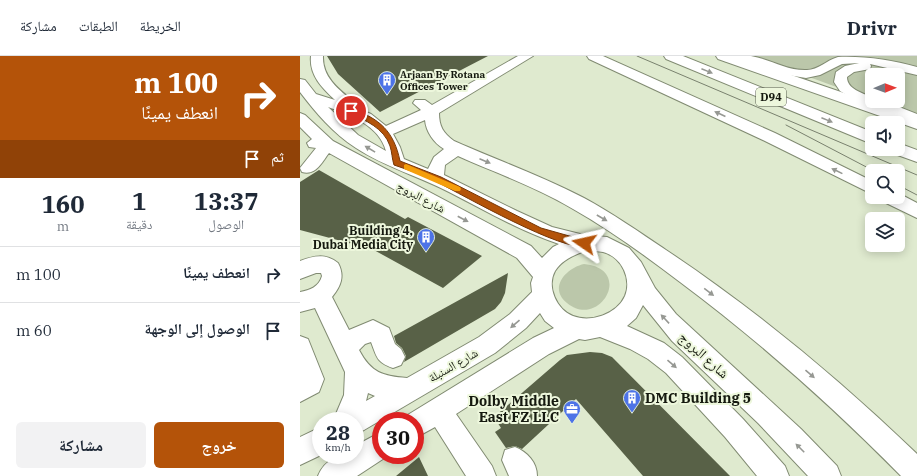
<!DOCTYPE html>
<html lang="ar">
<head>
<meta charset="utf-8">
<style>
	body { margin:0; font-family:"IBM Plex Serif","Noto Naskh Arabic",serif; background:#f2f2f3; color:#1f2937; direction:rtl; height:100vh; display:flex; flex-direction:column; font-size:15px; white-space:nowrap }
	* { box-sizing:border-box; margin:0 }
	p { font-size:13px; color:#747a83 }
	.icon { flex:none; width:22px; height:22px; fill:none; stroke:currentColor; stroke-width:2; stroke-linecap:round; stroke-linejoin:round }
	.map { position:relative; flex:1; overflow:hidden; direction:ltr }
	.drawer { display:flex; flex-direction:column; background:#fff; width:300px }
	.drawer>* { flex:none }
	.hud { background:#b45309; color:#fff; overflow:hidden }
	.needle { width:26px; rotate:89deg }
	.fabs { position:absolute; left:565px; top:12px; display:grid; gap:8px }
	.fabs a { display:grid; place-items:center; width:40px; height:40px; border-radius:6px; background:#fff; box-shadow:0 2px 10px #0003; font-size:20px }
	.speed { position:absolute; left:12px; top:356px; display:flex; gap:8px; font-size:20px; font-weight:700; text-align:center }
	.speed>* { display:grid; place-content:center; width:52px; height:52px; border-radius:50%; background:#fff; box-shadow:0 2px 10px #0003; line-height:1 }
	.speed small { font-size:10px; font-weight:400 }
	.speed .limit { border:6px solid #d22; background:#fff; color:#111 }
	.pin { position:absolute; display:grid; place-items:center; width:34px; height:34px; color:#fff; margin:-17px; border:2px solid #fff; border-radius:50%; box-shadow:0 1px 4px #0007 }
	.me { position:absolute; width:44px; margin:-22px; rotate:281deg; stroke-linejoin:round; filter:drop-shadow(0 0 3px #0008) }
	.turn { display:flex; align-items:center; gap:14px; height:84px; padding:0 16px; font-size:18px }
	.turn .icon { width:52px; height:52px; stroke-width:2.5 }
	.turn b { display:block; font-size:28px; line-height:34px }
	.then { display:flex; align-items:center; height:38px; padding:0 16px; background:#0003; gap:8px; font-size:15px }
	.eta { display:flex; justify-content:space-evenly; align-items:center; height:68px; text-align:center }
	.eta b { font-size:24px; font-weight:700; line-height:28px }
	.button { display:flex; gap:8px; margin-top:auto; padding:8px 16px }
	.button a { flex:1; height:46px; border-radius:6px; background:#b45309; color:#fff; font-size:16px; font-weight:700; line-height:46px; text-align:center }
	.button a+a { background:#f2f2f3; color:#1f2937 }
	ul { padding:0; list-style:none }
	li { display:flex; align-items:center; gap:12px; height:56px; padding:0 16px; border-top:1px solid #e0e1e3 }
	li div { flex:1 }
	li b { display:block; font-size:15px }
	li em { font-style:normal }
	header { display:flex; align-items:center; gap:24px; box-sizing:border-box; height:56px; padding:0 20px; background:#fff; border-bottom:1px solid #e0e1e3 }
	header strong { font-size:19px }
	nav { display:flex; gap:22px; margin-inline-start:auto; font-size:14px }
	main { display:flex; flex:1; min-height:0 }
	.map>svg:first-child { display:block }
</style>
</head>
<body>
<header>
<strong>Drivr</strong>
<nav><a>الخريطة</a><a>الطبقات</a><a>مشاركة</a></nav>
</header>
<main>
<div class="map">
<svg width="617" height="420" viewBox="0 0 617 420">
	<rect width="100%" height="100%" fill="#dfeacf"/>
	<path fill="#bbc7aa" d="M452,0H617V61L574,45H598V19H572V44Z
		M284,208C335,213 299,274 267,247C248,232 266,212 284,208Z"/>
	<path fill="#586147" d="M27,0H188L80,56L38,18Z
		M19,114L105,163L108,161L182,200L143,232L63,188L60,190L0,174V126Z
		M208,217L205,237L201,246L195,253L104,306L106,300L102,292L96,287L94,280Z
		M290,296L302,297L312,301L430,420H343L276,343L222,393L215,390L206,392L195,376L201,372L194,361L260,304L267,299Z
		M119,401L128,420H96Z"/>
	<g fill="none" stroke-linecap="round" stroke-linejoin="round">
		<g stroke="#818b72" stroke-width="2">
			<path id="minor" d="M11,0H23C22,23 42,36 58,49L59,53L71,58L86,70L121,54L113,47L115,44H125L132,49L218,0H233L139,57C139,70 143,77 154,85C197,104 242,120 284,142C312,157 339,176 366,194C456,254 539,323 617,398V420H601C532,350 459,285 380,226C346,200 310,174 273,153C236,131 196,117 158,100L145,109L144,119L217,155L252,171L284,179L307,181L329,192L341,206L355,232L376,258L501,373L537,410L541,420H508L458,367L372,285L343,249L336,262L327,270L364,287L382,301L443,363L485,410L489,420H457L425,381L366,317L348,303L330,293L300,281L285,284L279,283L249,298L156,358L192,410L196,420H166L135,371L115,382V365H104L106,360L233,282L254,272L245,265L240,257L226,272L195,297L64,374L55,378V365H33L44,339L45,316L15,252L0,256V236C10,234 19,231 22,220L21,217H16L0,223V205C14,200 25,197 38,207C45,220 41,230 32,241L49,274L73,264L89,272L95,288L101,293L105,301L101,309L93,312C76,306 77,301 71,286L65,288L59,294C71,317 83,320 107,322L179,281L210,258L232,236L231,227L233,221L217,202L29,97C22,106 16,120 2,116L0,112L16,92L9,91L7,87L12,83L0,71V57L5,59L33,85L231,190L242,202L253,191L259,188C220,175 186,155 149,136C118,120 85,111 56,92C33,77 16,57 0,36V23L5,24L16,38L35,44C22,32 9,19 11,0ZM28,51C50,59 79,69 86,95L58,79ZM125,64C126,76 134,87 144,93L134,101L128,113L104,103L100,91L93,78ZM285,195C291,195 298,195 303,196C322,201 332,223 325,240C317,258 291,267 273,260C257,254 246,231 255,215C262,204 274,199 285,195ZM68,337L75,340L66,345Z
				M287,0H303L475,77L572,125V138L465,85L289,3Z
				M423,0C432,0 442,0 451,0C470,3 487,15 507,14C518,14 527,4 538,1C565,0 592,4 617,11V19L570,8L571,10L570,13L554,16L547,21C547,33 562,37 572,41V45H584L617,58V68L550,41L540,35L534,26L536,16L545,10L559,7L542,8L520,19L506,22L482,18L449,7L424,5L422,2Z
				M598,137L617,147V162L584,146L581,141H598Z
				M0,280L8,283L24,323L19,336L0,346Z
				M21,371V399L0,409V381Z
				M81,376V399H89L57,420H18C25,403 38,399 55,399V390Z
				M215,391C227,396 237,406 237,420H209L202,404L205,394Z"/>
		</g>
		<g stroke="#818b72" stroke-width="2">
			<path id="major" d="M364,0H383L572,76V88L366,3Z
				M416,0H436L617,62V73L418,3Z
				M598,87L617,94V106L592,97L589,93H598Z"/>
		</g>
		<use href="#minor" fill="#fff" fill-rule="evenodd"/>
		<use href="#major" fill="#fff" fill-rule="evenodd"/>
		<path stroke="#79816e" stroke-width="1" d="M337,0L617,119
			M486,69L574,115
			M598,129L617,139"/>
	</g>
	<defs><path id="oneway-solid" d="M-6-.8H1V-3.2L6.5 0L1 3.2V.8H-6Z"/></defs>
	<g fill="#969893">
		<use href="#oneway-solid" transform="translate(407 15) rotate(22)"/>
		<use href="#oneway-solid" transform="translate(420 58) rotate(-155)"/>
		<use href="#oneway-solid" transform="translate(527 64) rotate(22)"/>
		<use href="#oneway-solid" transform="translate(70 93) rotate(-149)"/>
		<use href="#oneway-solid" transform="translate(185 105) rotate(23)"/>
		<use href="#oneway-solid" transform="translate(537 115) rotate(-154)"/>
		<use href="#oneway-solid" transform="translate(302 162) rotate(30)"/>
		<use href="#oneway-solid" transform="translate(163 163) rotate(28)"/>
		<use href="#oneway-solid" transform="translate(409 236) rotate(37)"/>
		<use href="#oneway-solid" transform="translate(365 263) rotate(-133)"/>
		<use href="#oneway-solid" transform="translate(215 268) rotate(139)"/>
		<use href="#oneway-solid" transform="translate(372 308) rotate(41)"/>
		<use href="#oneway-solid" transform="translate(510 318) rotate(41)"/>
		<use href="#oneway-solid" transform="translate(500 392) rotate(-135)"/>
	</g>
	<path fill="#b45309" stroke="#753606" d="M51,53C80,62 94,76 100,105L141,121L241,172L287,185V190C264,197 163,139 137,126C123,119 109,114 94,109C92,103 92,96 90,90C84,72 65,64 49,57V54Z"/>
	<path fill="#f59e0b" d="M106,108L160,131L161,133L160,135H155L104,113V109Z"/>
	<defs>
		<g id="building-pin" transform="scale(0.9)"><path d="M0 17L-7.5 6A9.5 9.5 0 1 1 7.5 6Z" fill="#4d73e7" stroke="#edf7dc"/><path d="M-4-6H4V6H1V3H-1V6H-4ZM-2.5-4.3h1.7v1.8h-1.7ZM.8-4.3h1.7v1.8H.8ZM-2.5-1h1.7V.8h-1.7ZM.8-1h1.7V.8H.8Z" fill="#fff"/></g>
		<g id="office-pin" transform="scale(0.9)"><path d="M0 17L-7.5 6A9.5 9.5 0 1 1 7.5 6Z" fill="#4d73e7" stroke="#edf7dc"/><path d="M-6-3h4V-5.5h4V-3h4V5H-6ZM-1-4.5V-3h2v-1.5ZM-6 0V1H6V0Z" fill="#fff"/></g>
	</defs>
	<g fill-rule="evenodd">
		<use href="#building-pin" x="87" y="24"/>
		<use href="#building-pin" x="126" y="181"/>
		<use href="#building-pin" x="332" y="342"/>
		<use href="#office-pin" x="272" y="353"/>
	</g>
	<g text-anchor="middle" dominant-baseline="central" stroke-width="4" stroke-linejoin="round" paint-order="stroke">
		<g font-size="10" font-weight="bold" fill="#15190f" stroke="#edf7dc" text-anchor="start">
			<text x="100" y="18">Arjaan By Rotana<tspan x="100" dy="12">Offices Tower</tspan></text>
		</g>
		<rect fill="#edf7dc" stroke="#565c4c" stroke-width="1" x="456" y="32" width="30" height="18" rx="3"/>
		<g font-size="11" font-weight="bold" fill="#15190f">
			<text x="471" y="41">D94</text>
		</g>
		<g font-size="12" fill="#15190f" stroke="#edf7dc">
			<text transform="translate(121 141) rotate(28)">شارع البروج</text>
			<text transform="translate(153 309) rotate(-30)">شارع السنبلة</text>
		</g>
		<g font-size="12" font-weight="bold" fill="#15190f" stroke="#edf7dc" text-anchor="end">
			<text x="113" y="174">Building 4,<tspan x="113" dy="14">Dubai Media City</tspan></text>
		</g>
		<g font-size="14" fill="#15190f" stroke="#edf7dc">
			<text transform="translate(404 299) rotate(42)">شارع البروج</text>
		</g>
		<g font-size="14" font-weight="bold" fill="#15190f" stroke="#edf7dc" text-anchor="start">
			<text x="345" y="342">DMC Building 5</text>
			<text x="259" y="345" text-anchor="end">Dolby Middle<tspan x="259" dy="16">East FZ LLC</tspan></text>
		</g>
	</g>
</svg>
<div class="fabs">
<a><svg class="needle" viewBox="-14 -14 28 28"><path d="M0-13l5 13h-10z" fill="#e53935"/><path d="M0 13l5-13h-10z" fill="#747a83"/></svg></a>
<a><svg class="icon" aria-label="sound" viewBox="0 0 24 24"><path d="M4 9h4l5-4v14l-5-4H4zM17 9q2 3 0 6"/></svg></a>
<a><svg class="icon" aria-label="search" viewBox="0 0 24 24"><circle cx="10" cy="10" r="6"/><path d="M15 15l6 6"/></svg></a>
<a><svg class="icon" aria-label="layers" viewBox="0 0 24 24"><path d="M12 4l9 5-9 5-9-5zM3 14l9 5 9-5"/></svg></a>
</div>
<div class="speed"><div>28<small>km/h</small></div><div class="limit">30</div></div>
<div class="pin" style="left:51px;top:55px;background:#d93025"><svg class="icon" aria-label="arrive" viewBox="0 0 24 24"><path d="M6 21V4h12l-3 4 3 4H6"/></svg></div>
<svg class="me" style="left:284px;top:187px" viewBox="-20 -20 40 40"><path d="M0-17L14 15 0 8-14 15z" fill="#b45309" stroke="#fff" stroke-width="4"/></svg>
</div>
<section class="drawer">
<div class="hud">
<div class="turn"><svg class="icon" aria-label="right" viewBox="0 0 24 24"><path d="M7 20v-9h11M14 6l5 5-5 5"/></svg><div><b>100 m</b>انعطف يمينًا</div></div>
<div class="then">ثم<svg class="icon" aria-label="arrive" viewBox="0 0 24 24"><path d="M6 21V4h12l-3 4 3 4H6"/></svg></div>
</div>
<div class="eta">
<div><b>13:37</b><p>الوصول</p></div>
<div><b>1</b><p>دقيقة</p></div>
<div><b>160</b><p>m</p></div>
</div>
<ul>
<li><svg class="icon" aria-label="right" viewBox="0 0 24 24"><path d="M7 20v-9h11M14 6l5 5-5 5"/></svg><div><b>انعطف يمينًا</b></div><em>100 m</em></li>
<li><svg class="icon" aria-label="arrive" viewBox="0 0 24 24"><path d="M6 21V4h12l-3 4 3 4H6"/></svg><div><b>الوصول إلى الوجهة</b></div><em>60 m</em></li>
</ul>
<div class="button"><a>خروج</a><a>مشاركة</a></div>
</section>
</main>
</body>
</html>
